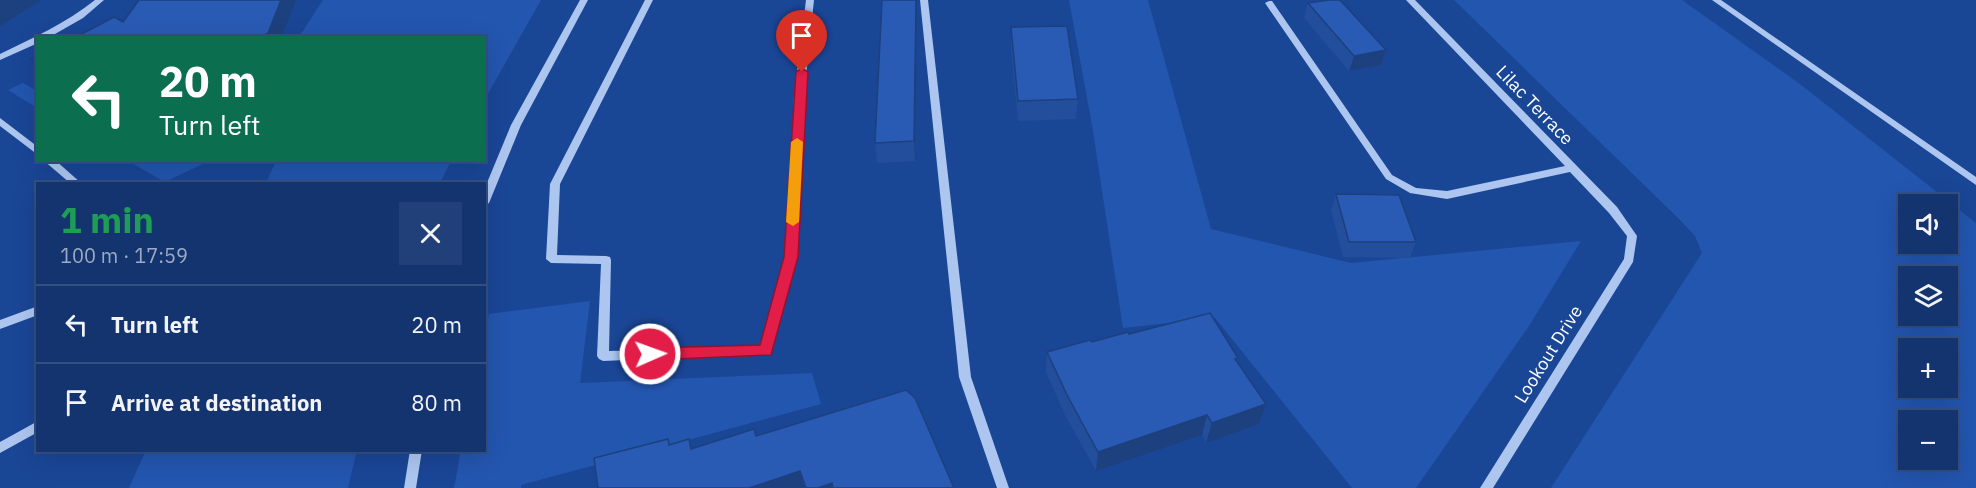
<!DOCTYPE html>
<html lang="en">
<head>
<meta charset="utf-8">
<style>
	body { margin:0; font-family:"IBM Plex Sans",sans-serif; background:#213f78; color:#f1f3f6; height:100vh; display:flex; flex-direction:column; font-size:22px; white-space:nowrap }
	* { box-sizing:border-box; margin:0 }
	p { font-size:20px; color:#9daac3 }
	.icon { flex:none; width:33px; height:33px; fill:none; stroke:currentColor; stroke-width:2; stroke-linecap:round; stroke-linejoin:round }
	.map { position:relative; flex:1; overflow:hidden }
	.sheet { position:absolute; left:36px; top:182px; width:450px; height:270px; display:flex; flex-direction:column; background:#143470; border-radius:0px; box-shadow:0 6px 24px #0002,0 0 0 2px #334f83 }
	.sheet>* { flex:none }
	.guide { position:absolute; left:36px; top:36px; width:450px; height:126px; border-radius:0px; box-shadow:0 6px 24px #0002,0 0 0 2px #334f83; background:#0b6e4f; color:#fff; overflow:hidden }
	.buttons { position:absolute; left:1898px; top:194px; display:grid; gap:12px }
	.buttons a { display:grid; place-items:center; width:60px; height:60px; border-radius:0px; background:#143470; box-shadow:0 6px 24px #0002,0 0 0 2px #334f83; font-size:30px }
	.pin { position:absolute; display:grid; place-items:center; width:51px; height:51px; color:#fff; margin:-62px -26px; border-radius:50% 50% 50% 0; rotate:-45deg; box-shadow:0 0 6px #0007 }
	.pin .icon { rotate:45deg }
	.me { position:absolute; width:66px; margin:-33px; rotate:88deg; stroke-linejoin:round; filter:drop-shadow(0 0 4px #0008) }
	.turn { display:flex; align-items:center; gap:21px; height:126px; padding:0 24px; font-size:27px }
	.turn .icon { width:78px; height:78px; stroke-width:2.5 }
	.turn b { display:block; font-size:42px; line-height:51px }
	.round { display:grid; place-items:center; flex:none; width:63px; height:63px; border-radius:0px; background:#213f78 }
	.summary { display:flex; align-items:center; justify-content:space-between; height:102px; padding:0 24px }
	h1 { font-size:36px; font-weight:700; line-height:45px; color:#1e9e55 }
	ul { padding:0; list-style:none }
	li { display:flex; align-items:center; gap:18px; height:78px; padding:0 24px; border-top:2px solid #334f83 }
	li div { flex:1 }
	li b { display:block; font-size:22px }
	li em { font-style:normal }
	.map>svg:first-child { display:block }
</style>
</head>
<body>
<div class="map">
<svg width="1976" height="488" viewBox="0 0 1976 488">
	<rect width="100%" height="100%" fill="#1a4696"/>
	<path fill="#2356af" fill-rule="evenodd" d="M323,0H541L485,99L484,38L299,37Z
		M1069,0H1148L1211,229L1351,263L1581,241L1529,326L1416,488H1352L1215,318L1123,328L1092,125Z
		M1454,0H1682L1800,84L1976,223V488H1551L1702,253L1695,236L1679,219ZM1908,204H1947V243H1908ZM1908,276H1947V315H1908ZM1908,348H1947V387H1908ZM1908,420H1947V459H1908Z
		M23,83L37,91V108L8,90Z
		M128,161H209L165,182Z
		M276,161V160L451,161L440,183H266Z
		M590,301L580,383L812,373L821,404L521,485V488H454L461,450H484V336L489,314Z
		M146,450H357L348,488H129Z"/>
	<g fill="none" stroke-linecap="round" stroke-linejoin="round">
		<path fill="#adc6f0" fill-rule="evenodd" d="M95,0H104L83,18L48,38H38V43L0,60V54C33,38 66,23 95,0Z
			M580,0H588L521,125L489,203L484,206V190L511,125Z
			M645,0H653L560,184L557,255L606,256L610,257L611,260L609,351L761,347L786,257L794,96L806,0H814L804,96L796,257L770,354L603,361L599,359L597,356L601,264L551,263L546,259L550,184Z
			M920,0H928L971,377L1009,488H997L959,377Z
			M1406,0H1415L1617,207L1637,236L1633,262L1493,488H1480L1624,259L1627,236L1609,213L1570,172L1447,199L1410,193L1386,179L1265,3L1269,1H1272L1392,175L1416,188L1447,191L1565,166Z
			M1712,0H1721L1976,177V185Z
			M0,118L38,147V155L0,126Z
			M43,160H55L81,183H70Z
			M38,306V315L0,329V320Z
			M38,421V432L0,453V442Z
			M410,450H422L416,488H404Z"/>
	</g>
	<path fill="#234e9b" d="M917,0L915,161L877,163L875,143Z
		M1308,3L1386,50L1381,65L1349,71L1304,18Z
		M1011,27L1078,99L1076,119L1018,121L1011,47Z
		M38,56V67L31,59Z
		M1336,194L1416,242L1410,258L1343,257L1331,210Z
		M1129,334L1238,358L1237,362L1266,404L1259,424L1206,443L1202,435L1096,471L1065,415L1046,372L1047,352Z"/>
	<path fill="#1d407e" d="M0,0H41L0,26Z
		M281,0H296L281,38H260Z
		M916,0H917L915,161L914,141Z
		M1386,50L1381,65L1349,71L1354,56Z
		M1266,404L1259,424L1206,443L1212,423Z
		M1207,415L1202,435L1096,471L1098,452Z
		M800,471L804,487L801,488H749Z
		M832,483L833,488H818Z"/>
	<path fill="#295bb4" stroke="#1d407e" stroke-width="1.5" d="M139,0H281L268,33L260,38H74L114,17L123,22Z
		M882,0H916L914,141L875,143Z
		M1329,0H1340L1386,50L1354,56L1308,3Z
		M1067,26L1078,99L1018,101L1011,27Z
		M38,56V63L31,59Z
		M1336,194L1399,195L1416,242H1349Z
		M1210,313L1238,358L1235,359L1266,404L1212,423L1207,415L1098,452L1067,395L1047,352L1090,340L1092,342L1128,332L1129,334Z
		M906,390L915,398L954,488H833L832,483L818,488H806L800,471L749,488H598L594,458L668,439L669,445L689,439L691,449L754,429L756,436Z"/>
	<path fill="#e11d48" stroke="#92132f" stroke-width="1.5" d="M802,68L808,72L798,257L771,355L650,360L644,359L642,354L644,350L650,348L760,345L784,257L796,72Z"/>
	<path fill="#f59e0b" d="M797,138L803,142L799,222L793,226L786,222L791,142Z"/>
	<g text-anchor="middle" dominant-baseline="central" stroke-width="6" stroke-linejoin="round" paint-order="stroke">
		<g font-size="18" fill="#fff" stroke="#1a4696">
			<text transform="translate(1535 105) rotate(46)">Lilac Terrace</text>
			<text transform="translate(1548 354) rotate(-58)">Lookout Drive</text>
		</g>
	</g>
</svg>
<div class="buttons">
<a><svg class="icon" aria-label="sound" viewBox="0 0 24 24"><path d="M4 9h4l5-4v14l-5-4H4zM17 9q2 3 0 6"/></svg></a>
<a><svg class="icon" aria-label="layers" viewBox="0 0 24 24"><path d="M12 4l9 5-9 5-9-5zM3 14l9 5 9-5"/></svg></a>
<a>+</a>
<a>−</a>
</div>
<div class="pin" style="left:802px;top:72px;background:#d93025"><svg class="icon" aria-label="arrive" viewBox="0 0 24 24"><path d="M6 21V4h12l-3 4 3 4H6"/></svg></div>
<svg class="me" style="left:650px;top:354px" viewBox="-20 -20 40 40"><circle r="17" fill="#e11d48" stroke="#fff" stroke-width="3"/><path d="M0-11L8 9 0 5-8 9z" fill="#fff"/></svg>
<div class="guide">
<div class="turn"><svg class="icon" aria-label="left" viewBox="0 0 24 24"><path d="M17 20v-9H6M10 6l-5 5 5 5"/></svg><div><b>20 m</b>Turn left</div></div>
</div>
<section class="sheet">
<div class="summary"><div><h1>1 min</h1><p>100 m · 17:59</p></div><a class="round"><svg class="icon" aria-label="close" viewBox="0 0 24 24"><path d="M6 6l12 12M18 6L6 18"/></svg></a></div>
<ul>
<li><svg class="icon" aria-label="left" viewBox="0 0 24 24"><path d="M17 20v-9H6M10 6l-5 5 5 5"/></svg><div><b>Turn left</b></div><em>20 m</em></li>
<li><svg class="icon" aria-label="arrive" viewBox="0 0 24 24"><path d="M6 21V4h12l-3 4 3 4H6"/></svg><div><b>Arrive at destination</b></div><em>80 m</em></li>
</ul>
</section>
</div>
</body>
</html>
